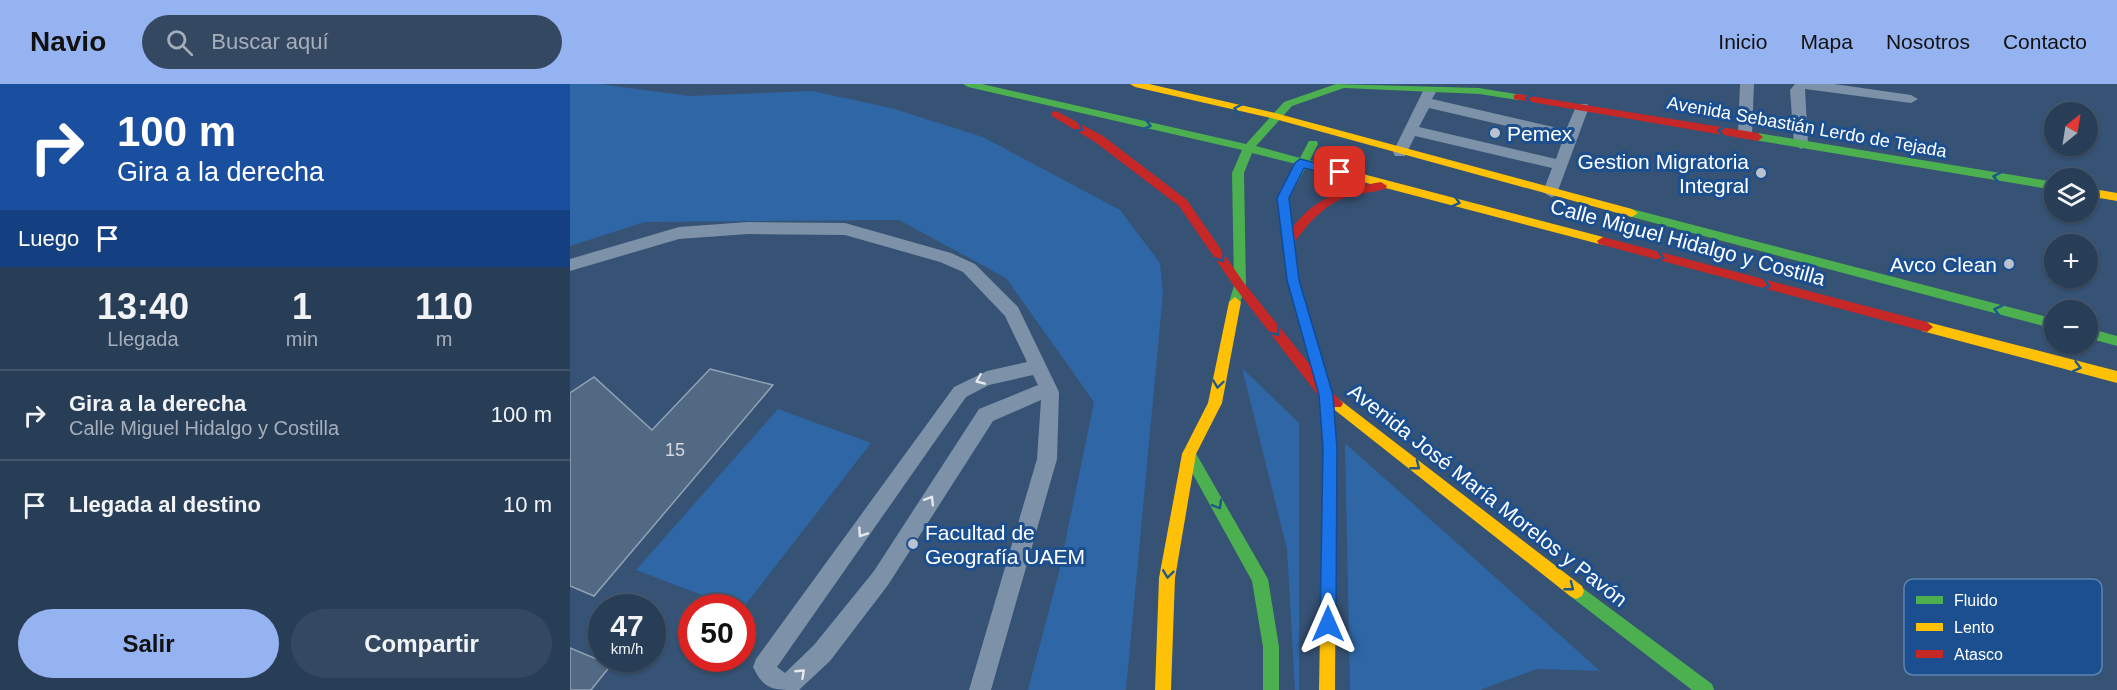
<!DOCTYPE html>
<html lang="es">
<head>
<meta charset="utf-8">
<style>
	body { margin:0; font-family:Arial,sans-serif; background:#344961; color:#f1f3f6; height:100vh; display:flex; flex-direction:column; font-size:22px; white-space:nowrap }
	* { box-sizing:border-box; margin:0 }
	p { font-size:20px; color:#a5aeba }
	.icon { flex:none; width:33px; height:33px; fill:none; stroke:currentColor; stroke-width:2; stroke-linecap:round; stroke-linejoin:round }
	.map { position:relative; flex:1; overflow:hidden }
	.details { display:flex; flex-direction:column; background:#283e57; width:570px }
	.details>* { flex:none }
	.banner { background:#1a4fa0; color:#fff; overflow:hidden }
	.needle { width:39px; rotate:30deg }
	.buttons { position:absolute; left:1474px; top:18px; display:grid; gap:12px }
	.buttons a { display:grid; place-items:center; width:54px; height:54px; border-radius:50%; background:#283e57; box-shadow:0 2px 4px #0004,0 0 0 2px #44576d; font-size:30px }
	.speed { position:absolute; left:18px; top:510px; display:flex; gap:12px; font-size:30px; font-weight:700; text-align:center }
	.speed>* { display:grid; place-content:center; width:78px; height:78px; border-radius:50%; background:#283e57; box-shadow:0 2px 4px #0004,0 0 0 2px #44576d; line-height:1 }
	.speed small { font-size:15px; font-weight:400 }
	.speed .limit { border:9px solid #d22; background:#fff; color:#111 }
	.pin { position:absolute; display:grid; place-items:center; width:51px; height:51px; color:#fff; margin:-26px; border-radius:12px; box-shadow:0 3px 9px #0006 }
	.me { position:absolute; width:66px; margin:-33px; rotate:0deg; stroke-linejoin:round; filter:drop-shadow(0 0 4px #0008) }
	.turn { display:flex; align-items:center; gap:21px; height:126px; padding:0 18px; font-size:27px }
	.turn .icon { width:78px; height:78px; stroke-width:2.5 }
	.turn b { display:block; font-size:42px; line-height:51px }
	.then { display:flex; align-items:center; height:57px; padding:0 18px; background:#0003; gap:12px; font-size:22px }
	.eta { display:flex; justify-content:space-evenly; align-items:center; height:102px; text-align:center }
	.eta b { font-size:36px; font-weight:700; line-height:42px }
	.button { display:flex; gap:12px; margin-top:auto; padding:12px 18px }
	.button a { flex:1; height:69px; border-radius:36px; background:#95b2f1; color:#111; font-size:24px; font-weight:700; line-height:69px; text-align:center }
	.button a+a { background:#344961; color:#f1f3f6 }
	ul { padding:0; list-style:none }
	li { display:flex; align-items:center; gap:18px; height:90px; padding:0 18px; border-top:2px solid #44576d }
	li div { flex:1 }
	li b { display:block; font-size:22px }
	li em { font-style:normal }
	header { display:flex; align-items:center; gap:36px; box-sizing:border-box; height:84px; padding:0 30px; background:#95b2f1; color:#111 }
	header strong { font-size:28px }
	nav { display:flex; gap:33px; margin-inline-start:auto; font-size:21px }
	.search { width:420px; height:54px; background:#344961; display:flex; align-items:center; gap:15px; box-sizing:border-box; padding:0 21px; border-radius:33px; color:#a5aeba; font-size:22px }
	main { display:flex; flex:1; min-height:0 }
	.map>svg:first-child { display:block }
</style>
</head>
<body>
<header>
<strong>Navio</strong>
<div class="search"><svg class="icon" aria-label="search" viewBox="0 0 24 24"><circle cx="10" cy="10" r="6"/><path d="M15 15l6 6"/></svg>Buscar aquí</div>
<nav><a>Inicio</a><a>Mapa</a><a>Nosotros</a><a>Contacto</a></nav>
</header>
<main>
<section class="details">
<div class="banner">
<div class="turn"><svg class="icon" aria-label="right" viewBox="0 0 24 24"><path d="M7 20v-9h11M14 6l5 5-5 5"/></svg><div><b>100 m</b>Gira a la derecha</div></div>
<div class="then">Luego<svg class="icon" aria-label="arrive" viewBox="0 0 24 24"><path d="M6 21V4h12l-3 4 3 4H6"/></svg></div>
</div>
<div class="eta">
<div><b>13:40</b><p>Llegada</p></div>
<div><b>1</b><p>min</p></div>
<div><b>110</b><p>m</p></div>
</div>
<ul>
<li><svg class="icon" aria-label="right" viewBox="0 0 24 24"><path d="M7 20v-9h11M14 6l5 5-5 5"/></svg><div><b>Gira a la derecha</b><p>Calle Miguel Hidalgo y Costilla</p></div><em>100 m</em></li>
<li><svg class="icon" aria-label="arrive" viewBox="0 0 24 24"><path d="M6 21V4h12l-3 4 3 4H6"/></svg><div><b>Llegada al destino</b></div><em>10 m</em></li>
</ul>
<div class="button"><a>Salir</a><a>Compartir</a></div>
</section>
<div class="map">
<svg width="1547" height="606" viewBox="0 0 1547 606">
	<rect width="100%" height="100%" fill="#365274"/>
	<path fill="#2f66a5" d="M0,0H29L120,12L242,7L321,24L413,53L550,126L590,179L593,209L556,606H458L489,488L524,318L436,194L329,136L75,138L0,162Z
		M672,284L729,339V606H725L717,465Z
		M208,325L301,359L173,524L163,523L66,486Z
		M775,359L1030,587L967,585L910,606H780Z"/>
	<path fill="#526984" stroke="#92a2b6" stroke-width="1.5" d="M140,285L203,301L24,512L0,502V309L24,293L82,346Z
		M0,564L41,581L21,606H0Z"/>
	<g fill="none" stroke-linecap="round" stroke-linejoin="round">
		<path fill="#7d92a8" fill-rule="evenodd" d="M1170,0H1184L1182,50L1175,55L1168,50Z
			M1225,0H1264L1341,11L1348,15L1341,19L1235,5L1238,60L1231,65L1224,60L1220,6Z
			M859,4L866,8L862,15L996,46L1007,20H1017L1019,23L986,112L981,113L973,108L982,84L845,52L835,72H825L823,68L854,5ZM859,24L993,55L986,75L849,43Z
			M178,138L275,139L381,169L405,180L448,223L489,308L487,375L421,606H399L467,375L471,316L423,337L318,501L260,577L229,606C203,606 194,606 183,583L186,575L384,303L417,287L457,278L435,232L393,188L370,178L275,151L178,150L109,155L0,187V175L109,143ZM463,291L468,301L409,325L304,487L244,561L215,589L207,583L396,313L419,301Z"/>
		<path fill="#4caf50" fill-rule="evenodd" d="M393,0H412L676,60L714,18L766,0L909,4L952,11V15L948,16L909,10L774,4L722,22L686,62L730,74L739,57H747L748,60L740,76L774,85L776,88L770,92L736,83L719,114L729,196L763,311L767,365L766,427L764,432L759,434L754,432L752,427L753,365L749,311L717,196L707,114L726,80L682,69L674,89L676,202L669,221L665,223L659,218L664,202L662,89L672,66L398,3Z
			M1188,49L1485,98V106L1184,56L1183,53Z
			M1062,125L1485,235V245L1058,132L1056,129Z
			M1518,244L1547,252V262L1518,254Z
			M619,364L624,366L698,495L709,563V606H693V563L682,497L614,374L612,370L614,366Z
			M1006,499L1142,600L1144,606H1122L1000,512L998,507L1000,502Z"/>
		<path fill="#ffc107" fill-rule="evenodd" d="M560,0H579L705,29L1062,125L1068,129L1062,133L705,35L565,3Z
			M770,84L1033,153L1039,157L1033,161L766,91V85Z
			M1518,104L1547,109V117L1518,112Z
			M665,213L671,218L652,319L626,370L605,494L601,606H585L589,494L612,370L638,319L659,218Z
			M1357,238L1547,287V299L1352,247L1351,243L1352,239Z
			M766,313L1012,502L1014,507L1012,512L1006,515L1000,512L761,323L759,319L761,315Z
			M759,420L764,422L766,427L765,606H749L752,427L754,422Z"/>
		<path fill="#c62828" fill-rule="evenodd" d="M948,10L1188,49L1193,53L1188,57L944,15V11Z
			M486,27L533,52L617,116L674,199L761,307L773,319L771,323H761L751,315L666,205L609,122L525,58L482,32V28Z
			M811,98L817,102L815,105C804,108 793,109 782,111C755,119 738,139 722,162H714L712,159C737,117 765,106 811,98Z
			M1033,153L1357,238L1363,243L1357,248L1029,160L1027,157Z"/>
	</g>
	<defs><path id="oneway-chevron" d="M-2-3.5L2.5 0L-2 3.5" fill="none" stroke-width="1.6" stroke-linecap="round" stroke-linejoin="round" transform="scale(1.5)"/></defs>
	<g stroke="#205989">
		<use href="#oneway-chevron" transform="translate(960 15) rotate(-171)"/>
		<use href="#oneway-chevron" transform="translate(668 25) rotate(-168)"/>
		<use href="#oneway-chevron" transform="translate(577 41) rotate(13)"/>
		<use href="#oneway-chevron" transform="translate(509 44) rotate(30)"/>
		<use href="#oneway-chevron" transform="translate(1152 47) rotate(-170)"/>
		<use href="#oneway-chevron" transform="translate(1427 93) rotate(-170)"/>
		<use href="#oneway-chevron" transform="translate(886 118) rotate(15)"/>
		<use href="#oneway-chevron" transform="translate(1090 173) rotate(15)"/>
		<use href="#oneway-chevron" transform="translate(651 174) rotate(56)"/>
		<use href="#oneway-chevron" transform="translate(1196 201) rotate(15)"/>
		<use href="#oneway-chevron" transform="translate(1428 226) rotate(-165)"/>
		<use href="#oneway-chevron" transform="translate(706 248) rotate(52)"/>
		<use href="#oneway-chevron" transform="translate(1507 283) rotate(15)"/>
		<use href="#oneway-chevron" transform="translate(648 300) rotate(98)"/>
		<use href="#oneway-chevron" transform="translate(846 382) rotate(38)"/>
		<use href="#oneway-chevron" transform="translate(648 421) rotate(60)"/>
		<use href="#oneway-chevron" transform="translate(598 490) rotate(97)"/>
		<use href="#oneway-chevron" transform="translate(1000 503) rotate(38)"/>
	</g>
	<g stroke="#e5e9ee">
		<use href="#oneway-chevron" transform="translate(410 296) rotate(157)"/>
		<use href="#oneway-chevron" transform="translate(360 416) rotate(-58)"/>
		<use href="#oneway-chevron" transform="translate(292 449) rotate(124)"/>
		<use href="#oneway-chevron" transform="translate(231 589) rotate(-43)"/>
	</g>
	<path fill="#1a73e8" stroke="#114b97" stroke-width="1.5" d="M730,75L774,86L776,88L770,92L734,84L719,114L729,196L763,311L767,365L766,540L764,546L758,548L752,546L750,540L753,365L749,311L717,196L707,114L725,79Z"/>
	<g fill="#b9c2ce" stroke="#1b4f8f" stroke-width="2">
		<circle cx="925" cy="49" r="6"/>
		<circle cx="1191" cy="89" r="6"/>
		<circle cx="1439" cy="180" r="6"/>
		<circle cx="343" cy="460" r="6"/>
	</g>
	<g text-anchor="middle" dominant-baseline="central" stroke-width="6" stroke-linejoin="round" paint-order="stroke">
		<g font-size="18" fill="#fff" stroke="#1b4f8f">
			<text transform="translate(1237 43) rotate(10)">Avenida Sebastián Lerdo de Tejada</text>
		</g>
		<g font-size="18" fill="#d4dae0">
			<text x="105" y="366">15</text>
		</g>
		<g font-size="21" fill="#fff" stroke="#1b4f8f" text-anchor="start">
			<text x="937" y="49">Pemex</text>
			<text x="1179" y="77" text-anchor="end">Gestion Migratoria<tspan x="1179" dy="24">Integral</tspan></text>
			<text x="1427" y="180" text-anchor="end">Avco Clean</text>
			<text x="355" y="448">Facultad de<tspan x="355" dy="24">Geografía UAEM</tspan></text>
		</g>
		<g font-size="21" fill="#fff" stroke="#1b4f8f">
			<text transform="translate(1118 158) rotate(15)">Calle Miguel Hidalgo y Costilla</text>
			<text transform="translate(918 411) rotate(38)">Avenida José María Morelos y Pavón</text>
		</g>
	</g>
	<rect x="1334" y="495" width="198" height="96" rx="9" fill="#1b4f8f" stroke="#5f84b1" stroke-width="1.5"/>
	<rect x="1346" y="512" width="27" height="8" fill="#4caf50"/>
	<rect x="1346" y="539" width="27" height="8" fill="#ffc107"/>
	<rect x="1346" y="566" width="27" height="8" fill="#c62828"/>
	<g font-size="16" fill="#fff">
		<text x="1384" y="522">Fluido</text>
		<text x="1384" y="549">Lento</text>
		<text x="1384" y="576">Atasco</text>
	</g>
</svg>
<div class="buttons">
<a><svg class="needle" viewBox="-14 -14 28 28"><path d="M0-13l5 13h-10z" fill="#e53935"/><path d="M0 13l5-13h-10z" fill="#a5aeba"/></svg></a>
<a><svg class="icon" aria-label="layers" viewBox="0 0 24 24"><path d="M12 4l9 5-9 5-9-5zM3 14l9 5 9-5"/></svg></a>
<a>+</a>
<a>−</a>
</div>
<div class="speed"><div>47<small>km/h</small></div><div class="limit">50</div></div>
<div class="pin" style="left:770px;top:88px;background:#d93025"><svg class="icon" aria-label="arrive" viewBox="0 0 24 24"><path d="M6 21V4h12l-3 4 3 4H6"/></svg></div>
<svg class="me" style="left:758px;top:540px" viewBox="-20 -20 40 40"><path d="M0-17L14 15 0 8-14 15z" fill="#1a73e8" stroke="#fff" stroke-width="4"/></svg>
</div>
</main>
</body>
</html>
